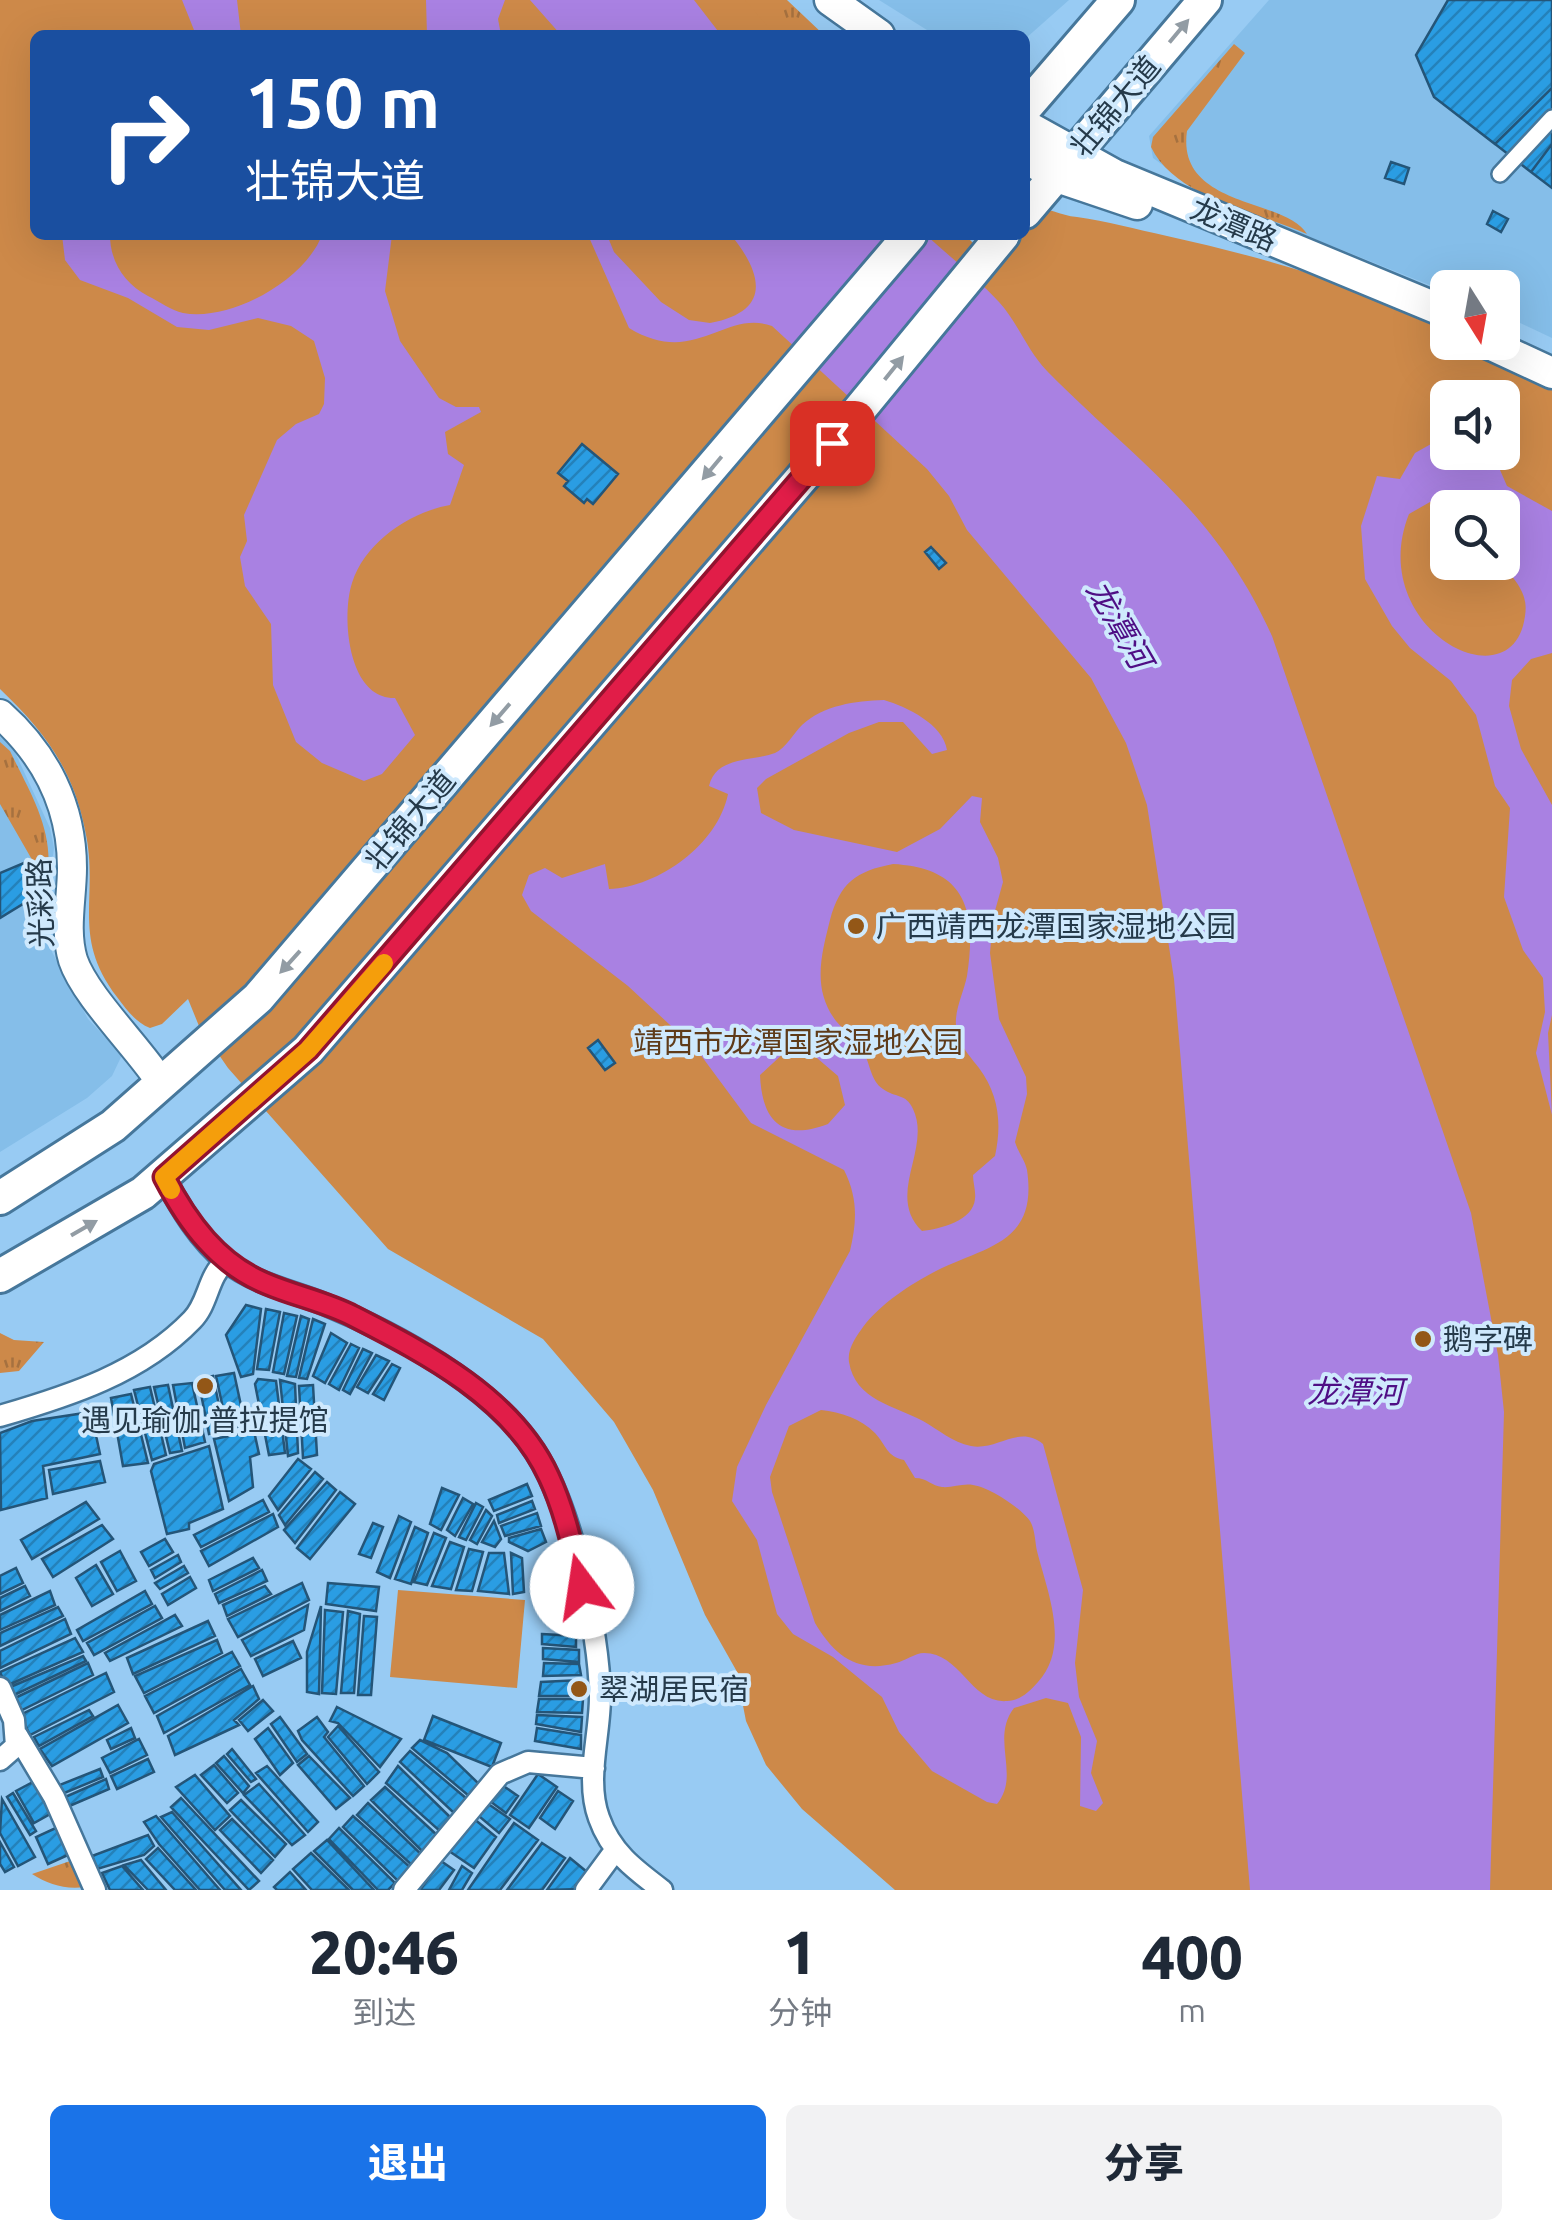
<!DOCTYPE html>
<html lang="zh">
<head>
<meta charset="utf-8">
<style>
	body { margin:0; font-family:Ubuntu,"Noto Sans SC",sans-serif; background:#f2f2f3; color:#1f2937; height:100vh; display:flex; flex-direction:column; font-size:38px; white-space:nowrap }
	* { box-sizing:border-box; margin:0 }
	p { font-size:32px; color:#747a83 }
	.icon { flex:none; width:55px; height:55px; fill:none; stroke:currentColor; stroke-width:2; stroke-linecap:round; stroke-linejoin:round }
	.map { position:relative; height:1890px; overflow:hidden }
	.side { display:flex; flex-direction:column; background:#fff; flex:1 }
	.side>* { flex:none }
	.hud { position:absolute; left:30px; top:30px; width:1000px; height:210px; border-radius:15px; box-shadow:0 10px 40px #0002; background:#1a4fa0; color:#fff; overflow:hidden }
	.needle { width:65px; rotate:169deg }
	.tools { position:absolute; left:1430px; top:270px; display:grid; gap:20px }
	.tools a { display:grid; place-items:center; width:90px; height:90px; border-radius:15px; background:#fff; box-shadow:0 10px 40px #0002; font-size:50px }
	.pin { position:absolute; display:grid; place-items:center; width:85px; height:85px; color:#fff; margin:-42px; border-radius:20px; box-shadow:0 5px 15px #0006 }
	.me { position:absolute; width:110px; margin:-55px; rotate:346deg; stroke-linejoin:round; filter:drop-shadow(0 0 8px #0008) }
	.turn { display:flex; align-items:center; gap:35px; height:210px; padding:0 50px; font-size:45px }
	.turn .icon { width:130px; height:130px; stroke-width:2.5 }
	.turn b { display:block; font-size:70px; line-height:85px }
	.eta { display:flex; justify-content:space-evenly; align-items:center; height:170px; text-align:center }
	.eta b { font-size:60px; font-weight:800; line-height:70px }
	.action { display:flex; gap:20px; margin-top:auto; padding:20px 50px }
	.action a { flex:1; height:115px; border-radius:15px; background:#1a73e8; color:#fff; font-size:40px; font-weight:800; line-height:115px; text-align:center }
	.action a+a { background:#f2f2f3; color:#1f2937 }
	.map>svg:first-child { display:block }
</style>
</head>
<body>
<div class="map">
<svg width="1552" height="1890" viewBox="0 0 1552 1890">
	<defs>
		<pattern id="grass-tufts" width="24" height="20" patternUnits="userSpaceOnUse" patternTransform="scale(2.5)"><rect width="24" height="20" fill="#cd8949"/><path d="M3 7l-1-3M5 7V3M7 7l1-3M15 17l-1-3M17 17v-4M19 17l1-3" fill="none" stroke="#a6713f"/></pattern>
		<pattern id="building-hatch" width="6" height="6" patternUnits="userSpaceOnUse" patternTransform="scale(2.5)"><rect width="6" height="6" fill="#2a9de3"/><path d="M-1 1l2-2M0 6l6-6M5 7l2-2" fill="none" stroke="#2481ba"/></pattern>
	</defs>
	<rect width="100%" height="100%" fill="#98cbf3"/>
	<path fill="#85bee9" d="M879,0H1069L1025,39V35H935Z
		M1269,0H1552V338L1503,315L1502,288H1448L1447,292L1202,194L1153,158L1149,136Z
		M0,737L13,748L50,828L54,848L49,887L52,952L88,1019L122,1055L112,1076L87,1098L0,1152Z"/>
	<path fill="url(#grass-tufts)" d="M735,0H787L824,35H748Z
		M1234,44L1245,53L1187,131C1176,208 1286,198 1307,234C1260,213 1175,198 1151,147L1153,137Z
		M0,742L10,751C31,795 57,834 46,884L0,804Z
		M0,1333L14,1340L44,1342L19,1371L0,1373Z
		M76,1859L85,1887C65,1890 48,1884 32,1874Z"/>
	<path fill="#cd8949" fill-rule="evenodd" d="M0,0H745L775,35H35V235H965L973,243L982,235H1025V208C1045,205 1057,215 1077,217C1107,221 1135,229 1167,236C1263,257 1356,285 1447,323L1448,342L1495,343L1552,377V1890H895L802,1809L766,1765L746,1721L736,1670L705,1615L653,1490L614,1422L543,1339L388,1249L228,1068L199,1026L188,999L162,1024L150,1028C135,1022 127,1010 117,997C70,935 100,898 85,830C73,769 44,731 0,689ZM1448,398H1502V452H1448ZM1448,508H1502V562H1448Z
		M398,1590L525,1600L517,1688L390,1677Z"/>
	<path fill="#a981e2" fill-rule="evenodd" d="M182,0H237L241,35H196Z
		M426,0H505L498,19L501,35H427Z
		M530,0H694L721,35H561Z
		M62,235H110C110,262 125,284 148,296C160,302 171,310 183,313C231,322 305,280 322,235H392L385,291L400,341L439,398L456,407H479L481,412L445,432L448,454L464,465L450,505C410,512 365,542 352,583C341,617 348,699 395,698L415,735L382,774L364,781L322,763L296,742L273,685L271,624L245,586L240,557L247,541L244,515L277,440L296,424L319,414L324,404L325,378L314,341L291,326L258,318L209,330L177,327L128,298L80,280L65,260Z
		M588,235H607L614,252L661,302L689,320L710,323C773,311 762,273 731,235H926C950,257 977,278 999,302C1018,323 1027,350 1047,371C1139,464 1215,510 1272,636L1471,1213L1498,1355L1504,1412L1490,1890H1250L1174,979L1147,805L1126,743L1091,678L967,530L949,496L927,469L772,326C724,309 695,368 629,328Z
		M1431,444L1448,452L1482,457L1500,470L1507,486L1552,511V653L1531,659L1512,680L1509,706L1521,749L1552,805V1015L1548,1033L1552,1115L1536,1053L1545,1012L1543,978L1523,950L1504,897L1510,808L1495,786L1476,715L1451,681L1410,648L1392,626L1365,579L1361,526L1377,476L1400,479L1415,453ZM1430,502L1502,508C1502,522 1497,549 1503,561C1513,582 1529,590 1525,616C1513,707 1364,628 1409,514Z
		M884,700C907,707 943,724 947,750L932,754L903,722H879L849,733L766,779L757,788L761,813L794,830L897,852L940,829L972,796L982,798L980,822L998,858L1003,882L993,918L990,953L999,1019L1026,1077L1027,1094L1015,1142C1018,1152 1025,1160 1027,1170C1038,1244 986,1246 936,1271C911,1284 880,1304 863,1327C856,1337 847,1349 849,1362C855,1400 895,1406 923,1421C939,1430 952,1442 971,1446C997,1451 1019,1424 1043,1444L1083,1590L1075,1663L1079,1697L1097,1741L1091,1773L1103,1803L1096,1811L1080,1806L1081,1737L1068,1703L1046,1698L1014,1708C990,1739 1021,1775 997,1804L987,1802L932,1771L899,1732L882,1697L833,1657L793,1634L777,1614L757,1540L732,1501L737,1467L766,1405L850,1251C857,1221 858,1198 844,1170L751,1123L697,1050L628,986L531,911L522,895L529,875L545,868L562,878L605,864L609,889C659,887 718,844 728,794L709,786C716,756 751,762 775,753C786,748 793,734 802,725C824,705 855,701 884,700ZM893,864C966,868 977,910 967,976C963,996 951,1015 958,1036C962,1048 972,1059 979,1068C999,1095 1002,1124 995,1156L973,1175C973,1183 976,1191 975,1199C973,1221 940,1229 922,1231C885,1195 932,1149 913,1109C906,1093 895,1098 883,1089C870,1081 870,1061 862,1049C856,1038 844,1031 836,1021C812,989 821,956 830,920C840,883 856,871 893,864ZM803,1046L838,1076L845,1105L828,1124C781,1142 762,1120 760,1075L787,1050ZM821,1410C841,1412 861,1419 875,1433C887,1446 886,1456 904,1460L915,1478C927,1478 932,1486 942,1487C952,1488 963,1483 973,1485C989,1487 1021,1508 1030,1521C1035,1529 1035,1542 1037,1551C1047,1591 1071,1646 1038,1682C1029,1692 1021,1700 1007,1701C971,1704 961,1653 924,1653C915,1653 905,1661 896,1663C857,1674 834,1655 815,1623L772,1492L770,1477L789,1426Z"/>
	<path fill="url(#building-hatch)" stroke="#245578" stroke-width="2.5" d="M1448,0H1552V88L1495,144L1434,97L1416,55Z
		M1552,88V144L1531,172L1495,144Z
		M1552,144V188L1531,172Z
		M1391,162L1409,168L1404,184L1385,178Z
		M1493,211L1508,219L1501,232L1487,224Z
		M582,444L618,474L593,504L587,499L584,503L564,486L568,481L558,473Z
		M931,547L946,563L939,569L925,552Z
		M26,862L44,891L0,918V873Z
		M598,1040L615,1063L605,1070L588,1048Z
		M246,1305L261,1309L253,1374L241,1377L226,1335Z
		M266,1309L280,1312L269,1370L257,1369Z
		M284,1313L297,1316L284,1374L273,1372Z
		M301,1316L309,1319L296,1377L287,1376Z
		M313,1319L325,1324L307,1379L299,1378Z
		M331,1333L347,1343L325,1383L313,1376Z
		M351,1344L359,1348L339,1390L329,1384Z
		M363,1349L372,1353L350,1394L343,1390Z
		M376,1355L389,1361L368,1393L357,1387Z
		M392,1364L400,1368L384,1400L373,1394Z
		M234,1373L245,1424L228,1431L216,1376Z
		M213,1376L224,1430L209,1434L198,1379Z
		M258,1379L276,1381L285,1453L269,1455L255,1384Z
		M280,1380L295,1384L298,1453L288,1456Z
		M192,1383L205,1442L185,1448L173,1385Z
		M168,1385L182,1451L170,1453L154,1387Z
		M313,1385L317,1455L303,1458L299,1386Z
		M150,1387L166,1455L152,1460L134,1390Z
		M131,1394L148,1463L123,1466L111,1398Z
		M91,1412L100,1454L43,1466L47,1498L1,1510L0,1433L32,1421Z
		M254,1431L259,1454L250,1457L253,1487L229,1501L214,1439Z
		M209,1446L223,1509L189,1523V1529L167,1534L151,1471L154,1464Z
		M298,1459L311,1469L278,1510L269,1496Z
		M100,1461L105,1482L53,1494L49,1470Z
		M315,1472L323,1479L285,1525L279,1515Z
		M327,1482L336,1490L295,1543L284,1530Z
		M527,1484L532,1496L494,1511L489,1500Z
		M442,1488L459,1495L441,1530L430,1524Z
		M340,1492L355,1504L310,1559L297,1548Z
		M463,1498L473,1504L455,1536L447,1530Z
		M263,1500L269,1512L201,1547L194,1535Z
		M532,1501L535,1509L499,1523L497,1515Z
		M86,1502L99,1519L32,1559L21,1540Z
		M476,1503L483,1507L466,1540L459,1537Z
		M486,1510L492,1516L477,1544L470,1540Z
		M537,1513L541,1526L505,1536L501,1526Z
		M273,1514L278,1527L209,1566L201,1551Z
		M399,1516L411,1522L390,1578L377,1572Z
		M494,1521L501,1539L495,1547L482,1542Z
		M373,1523L383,1527L371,1558L359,1554Z
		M102,1525L113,1539L53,1577L42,1559Z
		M415,1527L428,1533L411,1584L395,1579Z
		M541,1529L546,1542L528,1551L509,1542V1538Z
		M434,1533L446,1538L427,1585L414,1582Z
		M165,1539L173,1552L149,1566L141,1552Z
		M450,1542L464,1547L451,1589L432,1586Z
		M469,1549L483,1552L472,1591L456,1590Z
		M120,1551L136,1581L117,1591L101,1562Z
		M489,1553H504L509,1594L478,1591Z
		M511,1553L522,1558L524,1592L513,1594Z
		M178,1555L181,1562L155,1578L151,1570Z
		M253,1558L259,1568L213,1591L209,1580Z
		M96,1565L113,1594L92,1606L76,1578Z
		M184,1566L188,1573L160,1589L155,1583Z
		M16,1568L23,1583L0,1594V1576Z
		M262,1570L267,1581L219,1603L215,1594Z
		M190,1577L196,1588L168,1605L162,1594Z
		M302,1583L309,1600L238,1637L228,1619Z
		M328,1583L379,1587L376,1611L326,1604Z
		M25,1586L30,1596L0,1611V1598Z
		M265,1586L271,1594L227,1616L223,1605Z
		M50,1591L55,1605L0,1630V1615Z
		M145,1591L152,1604L83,1641L77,1630Z
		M308,1605L304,1630L251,1656L242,1640Z
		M155,1606L162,1618L94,1655L87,1643Z
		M321,1606L319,1694L307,1692V1652Z
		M58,1607L63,1616L0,1646V1633Z
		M325,1610L343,1612L336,1694L322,1693Z
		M348,1611L360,1614L354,1693H341Z
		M175,1615L182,1626L110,1661L105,1653Z
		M364,1616L377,1617L371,1695H358Z
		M65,1619L71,1634L0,1668V1651Z
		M208,1621L215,1636L133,1674L127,1658Z
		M542,1634L576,1636V1647L542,1644Z
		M75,1638L83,1652L6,1686L0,1672Z
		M217,1640L222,1653L144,1693L135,1676Z
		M293,1641L301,1658L263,1676L255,1659Z
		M543,1648L579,1650V1662L543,1659Z
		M232,1652L240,1666L154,1713L145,1696Z
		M83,1656L86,1661L12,1696L8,1688Z
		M88,1663L93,1675L18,1712L13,1699Z
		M544,1663L579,1664L581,1675L543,1676Z
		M241,1669L250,1685L164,1733L157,1716Z
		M106,1673L114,1692L30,1735L20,1715Z
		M581,1680L582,1696H539L541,1682Z
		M253,1686L259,1699L234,1720L239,1725L175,1755L168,1736Z
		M539,1699H583L582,1713L537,1712Z
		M263,1700L273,1711L248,1731L239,1720Z
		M118,1705L128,1723L52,1766L40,1749Z
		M337,1707L401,1739L380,1767L338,1723L330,1721Z
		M89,1710L93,1716L39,1746L34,1737Z
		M537,1715L582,1717L581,1732L536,1724Z
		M433,1716L501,1743L492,1767L424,1740Z
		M280,1717L307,1754L297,1762L271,1724Z
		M317,1717L328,1732L324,1737L364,1786L353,1796L302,1740L298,1731Z
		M338,1726L379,1772L367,1784L328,1737Z
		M131,1728L135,1738L111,1749L107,1740Z
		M268,1728L293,1763L280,1775L255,1739Z
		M537,1728L581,1735V1749L535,1741Z
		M139,1739L147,1755L110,1773L102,1758Z
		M420,1740L447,1753L479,1784L469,1796L412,1748Z
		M232,1749L256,1779L251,1782L227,1754Z
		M410,1751L467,1799L455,1814L400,1762Z
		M224,1756L249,1786L243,1793L216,1763Z
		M309,1756L350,1798L336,1809L298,1765Z
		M148,1759L154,1772L117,1789L111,1776Z
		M214,1765L238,1793L227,1803L201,1775Z
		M267,1766L318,1822L308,1832L256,1773Z
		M398,1766L452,1819L442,1833L386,1783Z
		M100,1769L103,1777L62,1794L57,1786Z
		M538,1774L557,1787L529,1828L510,1815Z
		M195,1775L230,1816L215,1830L176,1787Z
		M106,1779L109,1789L67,1807L63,1798Z
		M35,1781L52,1813L34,1823L16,1791Z
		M259,1784L305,1835L292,1845L244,1795Z
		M502,1785L518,1796L506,1813L487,1799Z
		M385,1787L438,1836L425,1854L371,1800Z
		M558,1791L573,1801L555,1829L540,1818Z
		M13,1793L36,1831L30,1835L7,1797Z
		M181,1798L259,1881L249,1890L171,1807Z
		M2,1799L35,1857L18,1866L0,1833Z
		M241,1800L286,1844L275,1857L230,1810Z
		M484,1801L510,1819L499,1833L474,1812Z
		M368,1803L423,1856L414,1867L357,1815Z
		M172,1812L241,1890H225L161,1817Z
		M156,1816L220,1890H200L159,1844L144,1822Z
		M353,1816L411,1868L399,1882L343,1827Z
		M473,1818L496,1837L474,1868L449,1851Z
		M232,1819L273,1860L261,1873L220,1830Z
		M514,1823L538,1840L500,1890H468Z
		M58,1827L70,1854L48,1864L36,1837Z
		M339,1828L395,1883L388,1890H378L329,1839Z
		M148,1835L154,1846L144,1855L97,1869L92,1856Z
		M327,1840L374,1890H353L314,1851Z
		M0,1842L14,1867L5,1872L0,1864Z
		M542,1843L565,1858L542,1890H507Z
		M158,1848L196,1890H175L146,1859Z
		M311,1853L349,1890H312L293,1869Z
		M570,1858L587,1872L576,1885L581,1889L547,1890Z
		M141,1860L166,1890H148L124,1865Z
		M441,1861L454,1870L439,1890H420Z
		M122,1866L143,1890H110L102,1873Z
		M462,1866L472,1873L462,1890H449Z
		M290,1872L306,1890H277L274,1887Z"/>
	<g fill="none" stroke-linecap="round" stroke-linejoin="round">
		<g stroke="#46779b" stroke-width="20">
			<path id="pedestrian" d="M1500,174L1552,118"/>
		</g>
		<g stroke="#46779b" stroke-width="25">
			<path id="minor" d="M164,1177C180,1207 199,1240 227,1262C255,1284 292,1291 324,1304C395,1333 491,1385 534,1450C571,1506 599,1630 600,1697C600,1736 585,1780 599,1818C611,1852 634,1869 662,1890
				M0,1416C69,1396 141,1373 192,1320C209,1303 207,1277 226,1261
				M0,1688L14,1720L16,1746L0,1760
				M17,1735L54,1797L95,1890
				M404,1890L500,1774L528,1762L594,1768
				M586,1890L614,1852"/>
		</g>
		<g stroke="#46779b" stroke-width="32">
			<path id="tertiary" d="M0,714C45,754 72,806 72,868C72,898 64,930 73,960C85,996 139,1048 162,1084"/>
		</g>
		<g stroke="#46779b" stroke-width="35">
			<path id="secondary" d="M830,0L879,35
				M1025,125L1115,175L1448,313
				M1025,157L1057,177L1137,204
				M1485,342L1552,373"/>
		</g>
		<g stroke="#46779b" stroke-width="38">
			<path id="primary" d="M1025,108L1118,0
				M1025,212L1205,0
				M0,1198L113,1126L258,998L910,235
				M0,1276L143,1193L308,1050L832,443L1003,235"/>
		</g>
		<use href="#pedestrian" stroke="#fff" stroke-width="15"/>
		<use href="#minor" stroke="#fff" stroke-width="20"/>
		<use href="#tertiary" stroke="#fff" stroke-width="28"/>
		<use href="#secondary" stroke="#fff" stroke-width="30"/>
		<use href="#primary" stroke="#fff" stroke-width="32"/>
	</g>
	<defs><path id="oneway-solid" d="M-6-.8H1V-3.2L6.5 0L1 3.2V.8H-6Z" transform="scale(2.5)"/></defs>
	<g fill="#929ca4">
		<use href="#oneway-solid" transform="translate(1179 31) rotate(-50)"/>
		<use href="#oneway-solid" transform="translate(894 368) rotate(-51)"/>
		<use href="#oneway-solid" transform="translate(712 468) rotate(130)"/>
		<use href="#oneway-solid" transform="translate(500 715) rotate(131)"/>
		<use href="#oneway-solid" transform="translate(290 962) rotate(132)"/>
		<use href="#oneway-solid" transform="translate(84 1228) rotate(-30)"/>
	</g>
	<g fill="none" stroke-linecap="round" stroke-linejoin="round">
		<g stroke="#92132f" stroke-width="25">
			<path id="route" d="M582,1587C573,1550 565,1511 549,1477C513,1398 427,1354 353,1316C326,1302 295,1296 267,1284C218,1264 188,1223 164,1177L308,1050L832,443"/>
		</g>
		<use href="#route" stroke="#e11d48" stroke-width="18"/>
		<path stroke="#f59e0b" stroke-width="18" d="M171,1190L164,1177L308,1050L384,963"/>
	</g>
	<g fill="#935717" stroke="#cfe9fd" stroke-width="4">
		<circle cx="856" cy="926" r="10"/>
		<circle cx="1423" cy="1339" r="10"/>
		<circle cx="205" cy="1386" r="10"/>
		<circle cx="579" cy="1689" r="10"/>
	</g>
	<g text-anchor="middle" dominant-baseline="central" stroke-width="8" stroke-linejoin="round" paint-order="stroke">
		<g font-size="30" fill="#253a4a" stroke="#cfe9fd">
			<text transform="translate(1115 106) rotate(-50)">壮锦大道</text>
			<text transform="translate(1234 224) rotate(23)">龙潭路</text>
			<text transform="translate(410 820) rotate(-50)">壮锦大道</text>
			<text transform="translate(40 903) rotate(-92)">光彩路</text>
		</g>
		<g font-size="30" fill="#253a4a" stroke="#cfe9fd" text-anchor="start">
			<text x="876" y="926">广西靖西龙潭国家湿地公园</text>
			<text x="1443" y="1339">鹅字碑</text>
			<text x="205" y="1420" text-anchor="middle">遇见瑜伽·普拉提馆</text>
			<text x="599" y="1689">翠湖居民宿</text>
		</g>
		<g font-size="30" fill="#5f3b19" stroke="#cfe9fd">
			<text x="798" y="1042">靖西市龙潭国家湿地公园</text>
		</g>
		<g font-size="32" font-style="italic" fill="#4f0f85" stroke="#cfe9fd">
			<text transform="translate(1120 624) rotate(60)">龙潭河</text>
			<text x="1355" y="1391">龙潭河</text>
		</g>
	</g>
</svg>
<div class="tools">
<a><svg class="needle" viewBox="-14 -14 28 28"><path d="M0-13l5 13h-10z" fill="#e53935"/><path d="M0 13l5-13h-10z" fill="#747a83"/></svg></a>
<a><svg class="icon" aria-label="sound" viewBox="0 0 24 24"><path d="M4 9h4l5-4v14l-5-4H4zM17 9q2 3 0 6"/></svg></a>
<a><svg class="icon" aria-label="search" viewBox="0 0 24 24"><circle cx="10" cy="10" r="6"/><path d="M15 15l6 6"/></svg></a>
</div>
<div class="pin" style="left:832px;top:443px;background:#d93025"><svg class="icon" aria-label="arrive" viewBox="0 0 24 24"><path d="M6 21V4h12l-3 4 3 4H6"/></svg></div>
<svg class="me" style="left:582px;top:1587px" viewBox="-20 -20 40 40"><circle r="19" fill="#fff"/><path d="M0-13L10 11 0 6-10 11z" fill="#e11d48"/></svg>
<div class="hud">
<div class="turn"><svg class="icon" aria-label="right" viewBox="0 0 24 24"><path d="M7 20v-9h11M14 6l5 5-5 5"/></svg><div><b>150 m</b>壮锦大道</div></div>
</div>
</div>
<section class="side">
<div class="eta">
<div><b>20:46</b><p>到达</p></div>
<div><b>1</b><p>分钟</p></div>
<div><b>400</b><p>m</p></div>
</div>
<div class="action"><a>退出</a><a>分享</a></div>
</section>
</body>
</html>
